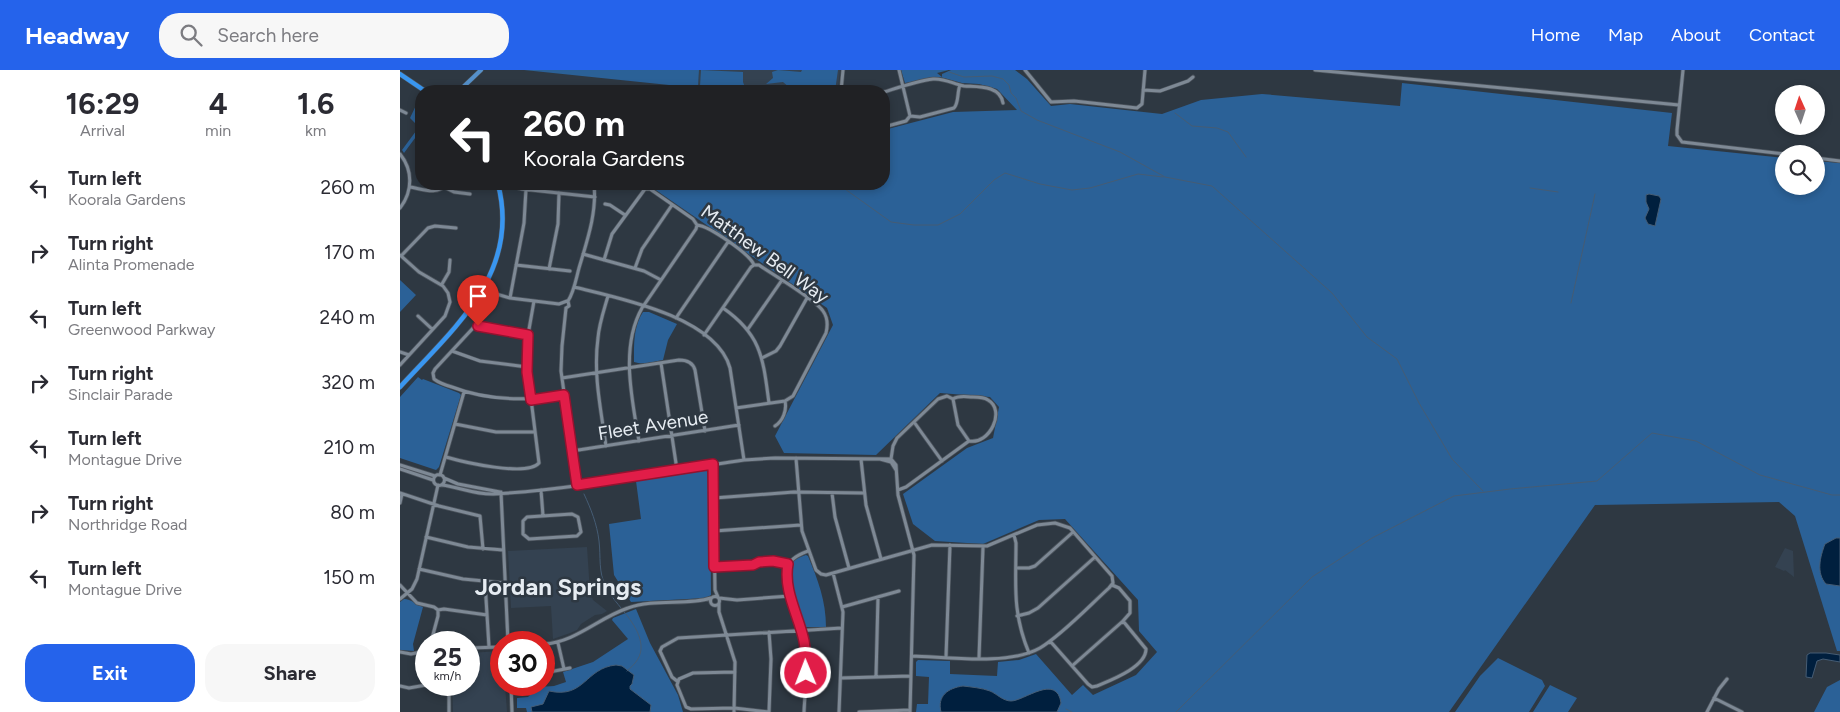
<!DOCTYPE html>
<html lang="en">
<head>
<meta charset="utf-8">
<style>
	body { margin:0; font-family:Figtree,sans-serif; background:#f7f7f7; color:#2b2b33; height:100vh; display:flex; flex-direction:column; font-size:19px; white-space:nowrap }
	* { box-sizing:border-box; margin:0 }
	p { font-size:16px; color:#7c7c81 }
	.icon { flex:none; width:28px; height:28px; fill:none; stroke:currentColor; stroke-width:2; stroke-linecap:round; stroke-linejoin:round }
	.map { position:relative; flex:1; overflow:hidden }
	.panel { display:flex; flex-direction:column; background:#fff; width:400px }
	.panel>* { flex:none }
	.banner { position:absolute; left:15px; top:15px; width:475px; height:105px; border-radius:20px; box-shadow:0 2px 8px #0003; background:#202124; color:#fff; overflow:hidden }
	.needle { width:32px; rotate:357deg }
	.fabs { position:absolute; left:1375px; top:15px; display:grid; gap:10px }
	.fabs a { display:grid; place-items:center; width:50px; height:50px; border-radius:50%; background:#fff; box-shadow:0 2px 8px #0003; font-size:25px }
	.speed { position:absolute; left:15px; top:561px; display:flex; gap:10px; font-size:25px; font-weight:700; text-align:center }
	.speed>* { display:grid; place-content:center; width:65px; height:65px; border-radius:50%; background:#fff; box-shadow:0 2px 8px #0003; line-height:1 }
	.speed small { font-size:12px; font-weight:400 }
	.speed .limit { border:8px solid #d22; background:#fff; color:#111 }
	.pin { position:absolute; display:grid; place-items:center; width:42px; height:42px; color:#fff; margin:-51px -21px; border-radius:50% 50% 50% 0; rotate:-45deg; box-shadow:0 0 5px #0007 }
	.pin .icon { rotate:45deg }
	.me { position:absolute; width:55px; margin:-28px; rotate:359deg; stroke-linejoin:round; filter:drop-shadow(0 0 4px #0008) }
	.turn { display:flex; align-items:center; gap:18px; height:105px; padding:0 25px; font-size:22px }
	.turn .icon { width:65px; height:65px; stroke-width:2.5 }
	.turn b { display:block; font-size:35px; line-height:42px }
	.eta { display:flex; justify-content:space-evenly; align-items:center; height:85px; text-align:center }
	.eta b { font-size:30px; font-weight:700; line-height:35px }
	.button { display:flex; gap:10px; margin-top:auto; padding:10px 25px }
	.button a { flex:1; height:58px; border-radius:20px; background:#2563eb; color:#fff; font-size:20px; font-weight:700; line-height:58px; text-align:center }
	.button a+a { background:#f7f7f7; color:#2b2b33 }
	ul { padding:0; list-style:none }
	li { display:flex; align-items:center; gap:15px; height:65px; padding:0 25px }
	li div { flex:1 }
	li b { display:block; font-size:19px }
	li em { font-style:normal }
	header { display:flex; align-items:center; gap:30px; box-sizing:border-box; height:70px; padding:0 25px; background:#2563eb; color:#fff }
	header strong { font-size:24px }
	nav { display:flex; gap:28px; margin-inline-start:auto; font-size:18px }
	.search { width:350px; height:45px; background:#f7f7f7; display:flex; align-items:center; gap:12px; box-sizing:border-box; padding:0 18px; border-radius:20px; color:#7c7c81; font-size:19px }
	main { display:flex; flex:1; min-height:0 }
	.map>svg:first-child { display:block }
</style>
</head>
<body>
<header>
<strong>Headway</strong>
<div class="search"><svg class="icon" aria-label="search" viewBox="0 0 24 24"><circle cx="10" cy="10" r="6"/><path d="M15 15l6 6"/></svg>Search here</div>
<nav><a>Home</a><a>Map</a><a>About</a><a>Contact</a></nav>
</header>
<main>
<section class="panel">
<div class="eta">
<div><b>16:29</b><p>Arrival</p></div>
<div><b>4</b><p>min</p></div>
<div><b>1.6</b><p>km</p></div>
</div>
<ul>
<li><svg class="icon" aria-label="left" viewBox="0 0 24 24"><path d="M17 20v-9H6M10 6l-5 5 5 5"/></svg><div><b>Turn left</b><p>Koorala Gardens</p></div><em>260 m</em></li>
<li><svg class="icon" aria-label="right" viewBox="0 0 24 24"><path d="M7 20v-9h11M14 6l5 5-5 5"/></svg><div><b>Turn right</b><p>Alinta Promenade</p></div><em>170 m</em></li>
<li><svg class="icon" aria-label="left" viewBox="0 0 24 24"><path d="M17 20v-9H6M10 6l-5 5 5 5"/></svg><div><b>Turn left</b><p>Greenwood Parkway</p></div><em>240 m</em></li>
<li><svg class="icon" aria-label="right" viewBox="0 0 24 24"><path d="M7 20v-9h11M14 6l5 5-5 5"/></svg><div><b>Turn right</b><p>Sinclair Parade</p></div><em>320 m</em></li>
<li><svg class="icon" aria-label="left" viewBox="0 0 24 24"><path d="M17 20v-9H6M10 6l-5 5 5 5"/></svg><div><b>Turn left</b><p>Montague Drive</p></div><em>210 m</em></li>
<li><svg class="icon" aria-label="right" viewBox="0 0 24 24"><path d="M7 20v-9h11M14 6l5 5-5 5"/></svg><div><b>Turn right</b><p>Northridge Road</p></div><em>80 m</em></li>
<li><svg class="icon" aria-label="left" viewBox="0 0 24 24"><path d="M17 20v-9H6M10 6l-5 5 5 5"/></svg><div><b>Turn left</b><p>Montague Drive</p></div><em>150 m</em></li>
</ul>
<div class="button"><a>Exit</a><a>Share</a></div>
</section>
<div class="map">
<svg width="1440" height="642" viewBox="0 0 1440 642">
	<rect width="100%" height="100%" fill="#2e3842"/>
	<path fill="#344251" d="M299,0H440L438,21H334L298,18Z
		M187,477L190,522L193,530L207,541L202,544L195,545L181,554L177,560L170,563L153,569L151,536L111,538L108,481Z
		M1385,478L1393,481L1394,507L1385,500L1384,501L1375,497Z
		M100,581L101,615H105L107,642H53L52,615H69V583Z"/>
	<path fill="#2b6197" d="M124,0H299L298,18Z
		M301,0L343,2V12L346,20L300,16Z
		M378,0L401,2L402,0H438L435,21H398L390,18L383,12L366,14L373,8L372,2Z
		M501,0H549L537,3L542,7V4L551,0H615L627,9L651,36L670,34L762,44L801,30L862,24L1000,36L1002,13L1272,43L1268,76L1384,88V116H1416V91L1440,93V581H1437L1395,446L1379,432L1195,435L1049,642H516L517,634H528L529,607L516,606V592L518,590L550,591V604L597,606L598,592L619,590L636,584L672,625L683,615L693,625L736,605L757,582L739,561L738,530L665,449L639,450L583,474L535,471L513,454L503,424L567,378L593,368L599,337L590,327L540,323L476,385L384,383L375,366L433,255L427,238L247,114H484V60L553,42L617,40L597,19L579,14L562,13L540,7L505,13Z
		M20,27L21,60L4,83L2,80L19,57L10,48Z
		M0,210L16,225L0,242Z
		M243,242H249L277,254L268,270L263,290C253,292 243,295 234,292C234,276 233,257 243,242Z
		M18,307L22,310L23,309L59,323L61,325L39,397L36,400L0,388V327Z
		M309,400L310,402L311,525L306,528L231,532L214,505L209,454L241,449L236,411Z
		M406,485L408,486C418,510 426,531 426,557H402C396,544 385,510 390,496C392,490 400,487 406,485Z
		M4,529C11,529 17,535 23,537L13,574L14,581L0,580V532Z
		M236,539L250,573L278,625L283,642H127L126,638H117V628L128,627L138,617L154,616L166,612L163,602L193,592L228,569L212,550L213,548Z
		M1098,588L1142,610L1145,616L1129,642H1055L1080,606Z
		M1440,610V642H1414L1427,617Z
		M1150,615L1177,628L1168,642H1133Z"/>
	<path fill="#001f3e" stroke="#455c74" d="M1249,124L1259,126L1261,129L1255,156L1248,154L1245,148L1249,139L1246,132V125Z
		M1436,468H1440V516L1426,514C1416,503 1420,487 1425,474Z
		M1410,583H1426L1440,585V592L1423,589L1417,591L1412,608L1406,607L1407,585Z
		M216,595L222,596L234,605L232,614L230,616V619L251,635L250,642H132L131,637L143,634L149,621C185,629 185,598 216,595Z
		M563,616C571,617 582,618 590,621C597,624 603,631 611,631C624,631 657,603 661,633L657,642H541C537,626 548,618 563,616Z"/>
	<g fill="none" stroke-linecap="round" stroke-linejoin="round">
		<path stroke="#455c74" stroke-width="1" d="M549,2L564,7L592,6L603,9L609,15L611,23L616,28L621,41L637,50L720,82L765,107L812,116L932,223L967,267L997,289L1019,333L1052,389L1083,421
			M775,43L792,56L817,58L828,62L846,87
			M438,114L491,152L514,155H538L560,144L594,110L605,103L640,114L672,120L690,118L738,104L763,107
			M1130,118L1158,122
			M1171,233L1195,124
			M184,424C191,439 197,454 199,471C201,487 198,502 206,517C216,536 239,553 241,575C242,587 235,594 227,601
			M666,639L672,642
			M776,642L912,507L972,468L1054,426L1110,419L1197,411L1252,363L1296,371L1360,405L1432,425H1440"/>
		<g stroke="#4c545d" stroke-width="4.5">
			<path id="minor" d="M625,0L651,32L674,31L737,38L742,34L745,0
				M915,0L1279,35
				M1283,0L1277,60V65L1282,72L1384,84
				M743,20L760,21L788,11L793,7
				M108,21L114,18L148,21
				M441,21L443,0
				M484,22C500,17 517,11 533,9C545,8 553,14 564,16C578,17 600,15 603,33
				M0,40L6,43
				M510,46L520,47L554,38C559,33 557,22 560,15
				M484,57L506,51L510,46L499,0
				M0,84C13,100 13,121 0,138
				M1416,88L1440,91
				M115,114L118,118L122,119L195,127
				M242,114L245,119H250L293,149L297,155C309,156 350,184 354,195H359C373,205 415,229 423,241C428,248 428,255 426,263L393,326L385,331L336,338
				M10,117C22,119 38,126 46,114
				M44,117L54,122L70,124
				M205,134L210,135L225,145
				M183,184L244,201L261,210
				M0,185L19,202L43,216L48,223L50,232L45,246L0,295
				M1,186L28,158L35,156L56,158
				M204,190L212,164L245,119
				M116,195L170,201
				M235,198L242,179L272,135
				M149,199L158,154L159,123
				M42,214L49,202L50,190
				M174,217C219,228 316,247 330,298L344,390
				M83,220L110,228L159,234L167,231
				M110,228L124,153L126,119
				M168,231C174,222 176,209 179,198C187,171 197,143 194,114
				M166,238L162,276L161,301L177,415
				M166,238L169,236L168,231
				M323,238C362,265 363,289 369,333
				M18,246L32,259
				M276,248L328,172
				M348,259L382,210
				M128,265L80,257H74L35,299L33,303L34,309C39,313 45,315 52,317C88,331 126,331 164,325
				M304,265L351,197L354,195
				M52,281L80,291L127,297
				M0,282L9,285
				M362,288L376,281L380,276L407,228
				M261,293L277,400
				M162,308L279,290C287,290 293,293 295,300L305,361
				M553,329L558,355L569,371
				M514,352L542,391
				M55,354L96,362H135
				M375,356C383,351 387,340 385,331
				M239,371C232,329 220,277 242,238L296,159L297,155
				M206,376C201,340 193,304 198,268C199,254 204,240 208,226
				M172,381L339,355
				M46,387C63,392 127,407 139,393L127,297L128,265L134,231
				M396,388L402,461L416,500L421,504L426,505L532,475L587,476L637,455L655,453L670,458L712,506L713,513L709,518C689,536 662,565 640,578C608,596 548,587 512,586
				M461,389L466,435L481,489
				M480,389L491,392L496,400
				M491,389L493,376L497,368L538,329L547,326L553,329C559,325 566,327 573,327C578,327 584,327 588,330C606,340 590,375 569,371L506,417L498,420
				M313,394L315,520L318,527
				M0,395L35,406
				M0,399L33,410
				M33.5 410a5.5 5.5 0 1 1 11 0a5.5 5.5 0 1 1-11 0Z
				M40,405L64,322
				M44,408L58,414L100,422
				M42,415C59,417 76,425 94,424C177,419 261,402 344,390L375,388L491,389L496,395L498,425L514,485L510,642
				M141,420L143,446
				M101,422L108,572
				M0,423L39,436L80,446L83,479
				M432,423L435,447L449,498
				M314,428L394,422L463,423
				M0,433L2,424
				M172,444L178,447L181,462L177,466L129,469L123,464V451L127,447Z
				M314,461L401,455
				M614,465L616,473C616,515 612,542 629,583
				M26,467L68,477L103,480
				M345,494C357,488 376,490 388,494
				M315,497L353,495L359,492
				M616,498H629L635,496L672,463
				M19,499L63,509L105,513
				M433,503L443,542L439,642
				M85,512L89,577
				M0,515L17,533L34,537L38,540V546L31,572
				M310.5 531a4.5 4.5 0 1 1 9 0a4.5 4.5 0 1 1-9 0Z
				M319,528L337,530L390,526
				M0,529L12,519L17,509L38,415
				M319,533V542L335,592L334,642
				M442,537L499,521
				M38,540L44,539L87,545
				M617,546L629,543L638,538L695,487
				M650,571L688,614L692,617L697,616C711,610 746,597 746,579L723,551L730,543V531L719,518L712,515
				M158,573L164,599
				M144,574C176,572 198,548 228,538C255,528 286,536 311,528
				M69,578L101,577
				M0,582L11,584L26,581
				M546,587L550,475
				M579,588L583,477
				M672,596L723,551
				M335,602L293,603L279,609L277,615L286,637L291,639L334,638L369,642L371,589L369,562
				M144,603L170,598
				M476,607L478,527
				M441,608L511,606
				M277,611L272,607L260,581L262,577L278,568L442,558
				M49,615V642
				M111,615L112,642
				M0,616L9,618L26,615
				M1314,628L1342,642
				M404,642C405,621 408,597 405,576C401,551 382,523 388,497C390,488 401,484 408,481
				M459,642L510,640
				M1307,642L1319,619L1327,609"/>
		</g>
		<g stroke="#4c545d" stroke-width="5">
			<path id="major" d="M59,21L81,0"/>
		</g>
		<g stroke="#4c545d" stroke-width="5.5">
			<path id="highway" d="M0,4L25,21
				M0,317C54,258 121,203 98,114"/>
		</g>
		<use href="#minor" stroke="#7e8995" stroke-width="3"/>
		<use href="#major" stroke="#5591cc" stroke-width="4"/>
		<use href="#highway" stroke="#3996f0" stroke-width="4.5"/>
	</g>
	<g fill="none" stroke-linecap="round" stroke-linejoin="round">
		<g stroke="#92132f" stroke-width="12">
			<path id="route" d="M78,256L128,265L127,302L131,330L164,325L177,415L313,394L314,497L353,495L359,492L373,491L388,494C383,521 399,546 404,571C406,582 406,593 406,603"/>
		</g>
		<use href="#route" stroke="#e11d48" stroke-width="9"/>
	</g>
	<g text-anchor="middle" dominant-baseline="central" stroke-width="5" stroke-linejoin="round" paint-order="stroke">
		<g font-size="19" fill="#e6ecf2" stroke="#2e3842">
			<text transform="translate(365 184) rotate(36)">Matthew Bell Way</text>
			<text transform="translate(253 355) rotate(-9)">Fleet Avenue</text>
		</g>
		<g font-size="24" font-weight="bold" fill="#e6ecf2" stroke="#2e3842">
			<text x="158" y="516">Jordan Springs</text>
		</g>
	</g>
</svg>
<div class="fabs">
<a><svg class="needle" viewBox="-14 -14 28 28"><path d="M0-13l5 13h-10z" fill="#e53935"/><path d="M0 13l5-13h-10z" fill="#7c7c81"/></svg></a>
<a><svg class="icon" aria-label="search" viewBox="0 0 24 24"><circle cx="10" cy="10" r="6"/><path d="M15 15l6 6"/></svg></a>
</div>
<div class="speed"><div>25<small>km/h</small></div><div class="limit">30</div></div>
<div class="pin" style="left:78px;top:256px;background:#d93025"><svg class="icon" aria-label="arrive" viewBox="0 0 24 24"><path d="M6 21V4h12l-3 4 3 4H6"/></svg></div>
<svg class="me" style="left:406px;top:603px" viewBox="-20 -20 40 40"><circle r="17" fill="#e11d48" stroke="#fff" stroke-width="3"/><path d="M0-11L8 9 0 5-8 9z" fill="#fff"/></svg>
<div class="banner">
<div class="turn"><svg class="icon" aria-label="left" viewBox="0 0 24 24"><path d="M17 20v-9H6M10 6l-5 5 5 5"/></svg><div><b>260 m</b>Koorala Gardens</div></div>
</div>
</div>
</main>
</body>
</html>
